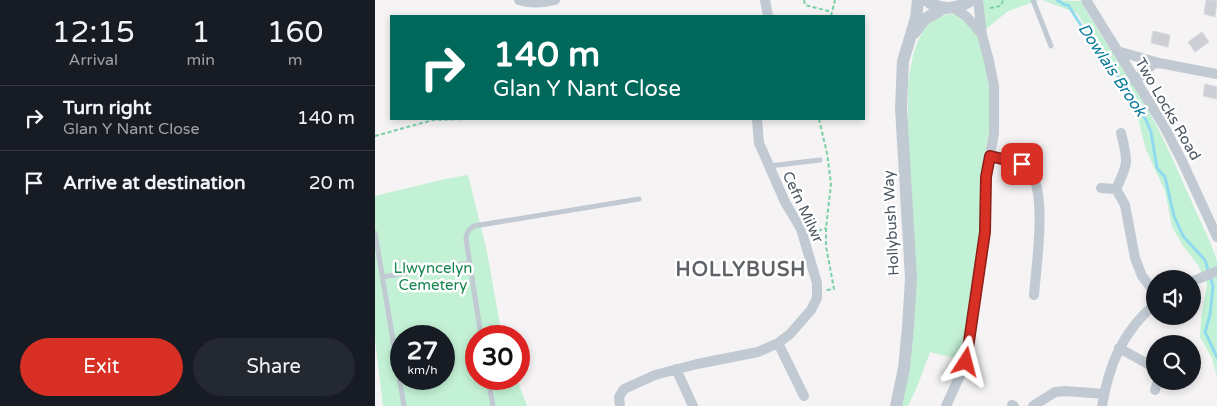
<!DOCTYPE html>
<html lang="en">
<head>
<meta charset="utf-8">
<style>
	body { margin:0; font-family:"Varela Round",sans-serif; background:#242831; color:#f1f3f6; height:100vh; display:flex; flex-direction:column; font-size:19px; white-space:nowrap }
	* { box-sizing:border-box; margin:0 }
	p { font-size:16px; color:#9ea1a6 }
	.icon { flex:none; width:28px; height:28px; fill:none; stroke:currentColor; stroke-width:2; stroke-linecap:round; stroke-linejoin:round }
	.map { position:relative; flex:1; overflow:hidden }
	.side { display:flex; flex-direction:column; background:#171b24; width:375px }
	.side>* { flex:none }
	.hud { position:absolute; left:15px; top:15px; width:475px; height:105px; border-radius:0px; box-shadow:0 2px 8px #0003; background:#00695c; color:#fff; overflow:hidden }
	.fabs { position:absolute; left:771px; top:270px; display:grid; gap:10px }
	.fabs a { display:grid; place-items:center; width:55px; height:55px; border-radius:50%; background:#171b24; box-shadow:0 2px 8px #0003; font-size:25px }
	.speed { position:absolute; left:15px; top:325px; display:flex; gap:10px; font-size:25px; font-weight:700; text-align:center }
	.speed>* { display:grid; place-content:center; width:65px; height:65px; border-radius:50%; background:#171b24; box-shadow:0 2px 8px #0003; line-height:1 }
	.speed small { font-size:12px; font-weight:400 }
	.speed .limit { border:8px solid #d22; background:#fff; color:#111 }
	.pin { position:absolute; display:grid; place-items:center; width:42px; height:42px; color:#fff; margin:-21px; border-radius:10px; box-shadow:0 2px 8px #0006 }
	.me { position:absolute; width:55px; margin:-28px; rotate:9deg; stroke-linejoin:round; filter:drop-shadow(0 0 4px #0008) }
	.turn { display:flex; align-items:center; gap:18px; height:105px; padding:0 20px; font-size:22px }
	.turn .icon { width:65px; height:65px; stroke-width:2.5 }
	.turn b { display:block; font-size:35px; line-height:42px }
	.eta { display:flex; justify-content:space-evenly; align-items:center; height:85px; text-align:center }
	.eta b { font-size:30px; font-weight:600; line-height:35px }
	.primary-button { display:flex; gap:10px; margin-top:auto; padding:10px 20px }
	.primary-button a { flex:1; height:58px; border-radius:30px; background:#d93025; color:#fff; font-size:20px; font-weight:600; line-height:58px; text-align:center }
	.primary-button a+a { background:#242831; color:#f1f3f6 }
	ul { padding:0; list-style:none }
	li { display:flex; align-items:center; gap:15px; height:65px; padding:0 20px; border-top:1px solid #363941 }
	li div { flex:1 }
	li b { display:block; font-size:19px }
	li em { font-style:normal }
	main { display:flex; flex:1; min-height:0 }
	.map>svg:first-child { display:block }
</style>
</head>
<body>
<main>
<section class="side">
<div class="eta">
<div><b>12:15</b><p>Arrival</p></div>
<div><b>1</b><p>min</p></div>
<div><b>160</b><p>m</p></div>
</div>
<ul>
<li><svg class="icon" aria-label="right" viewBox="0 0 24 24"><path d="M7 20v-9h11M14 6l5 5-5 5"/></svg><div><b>Turn right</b><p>Glan Y Nant Close</p></div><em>140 m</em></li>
<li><svg class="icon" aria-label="arrive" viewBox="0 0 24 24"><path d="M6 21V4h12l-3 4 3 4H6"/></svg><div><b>Arrive at destination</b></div><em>20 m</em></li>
</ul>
<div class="primary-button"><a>Exit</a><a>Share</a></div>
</section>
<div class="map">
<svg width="842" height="406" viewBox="0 0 842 406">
	<rect width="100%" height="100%" fill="#f5f3f3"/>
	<path fill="#c3f1d5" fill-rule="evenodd" d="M608,0H664L633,11L610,30L606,13Z
		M667,0L706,1C727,39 753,74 774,112C790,140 802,169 815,198C824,219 835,239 842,261V377L837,358L825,337L826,318L832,284L823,265L808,246L797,227L790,191L771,150L762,114L746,84L702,13Z
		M575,14L581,15L596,27L605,37L616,86L615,125L607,172V213L604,250L591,361L555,352L542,387L533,406H526L531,385L533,85C537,58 541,20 575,14Z
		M93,175L112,252L127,336H101V379H142L152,406H8L0,339V196L70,179ZM26,336H69V379H26Z"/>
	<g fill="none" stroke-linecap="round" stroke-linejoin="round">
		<path stroke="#90daee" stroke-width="3" d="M682,0L690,5H693L714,38L722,44L771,120L776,132L782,168L790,177L799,216L808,236L830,260L838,286L835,315L830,332L842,357"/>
	</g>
	<path fill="#cdcfd5" stroke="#d7d9de" d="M831,0H842L840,17L829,14Z
		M778,31L795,35L793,47L776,43Z
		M827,32L834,42L820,52L813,42Z
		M830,84L842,87V99L828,96Z"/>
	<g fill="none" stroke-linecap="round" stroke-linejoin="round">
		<path stroke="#7ad0a6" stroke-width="2" stroke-dasharray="4 2.5" stroke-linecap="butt" d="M429,0L430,5L457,12
			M615,8L626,6L628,0
			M456,16L460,0
			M444,119L452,153L456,184L451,228V246L459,289L451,290
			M0,136L58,120L92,119
			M437,233L451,228"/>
		<path stroke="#c1cad2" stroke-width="5" d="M658,0L676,46
			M394,166L445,160
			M0,233L29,406
			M7,277L94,263
			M106,336L91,239C92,232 93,229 99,226L264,199
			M113,379L118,406"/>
		<path stroke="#c1cad2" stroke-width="10" d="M144,0C156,4 168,3 180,0
			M390,0L393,16
			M711,0L789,126L807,161L842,237
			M579,8L592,17L605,32
			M742,51L784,63
			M760,81L778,64L784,63L842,74
			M615,155C627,158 646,160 654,170C673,191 661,267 659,295
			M726,188L741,189L750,205L760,258L767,276L780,293
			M741,189C754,162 753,162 746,133
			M818,281L842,271
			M403,343L429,396
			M744,348L780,368
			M301,369L318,406
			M780,390L783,381
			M637,405L639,406
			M245,406L244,397L249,389L280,375L322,364L383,352L403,343L415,334L436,310L442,298V283L426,229L410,202L384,143L382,119
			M571,406L591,362L610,232L611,177L619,133V86L614,61L607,35L603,0
			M658,406L680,392L690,391L729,394
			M727,406C734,365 747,332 780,304"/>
		<path stroke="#c1cad2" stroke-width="12" d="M551,0C565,11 582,10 596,0
			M539,33L550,19L569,8
			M521,406L529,368L533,327L536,278L526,108L528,61L541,18L543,0"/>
	</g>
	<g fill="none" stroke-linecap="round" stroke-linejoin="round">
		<g stroke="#8d1f18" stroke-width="12">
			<path id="route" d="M591,362L610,232L611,177L615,156L647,164"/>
		</g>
		<use href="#route" stroke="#d93025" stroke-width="9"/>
	</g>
	<g text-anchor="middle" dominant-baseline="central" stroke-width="5" stroke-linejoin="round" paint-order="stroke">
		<g font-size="15" fill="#4a5661" stroke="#fff">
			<text transform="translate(793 109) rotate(60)">Two Locks Road</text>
			<text transform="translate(428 207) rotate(65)">Cefn Milwr</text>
			<text transform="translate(516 223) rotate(-93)">Hollybush Way</text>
		</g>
		<g font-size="15" fill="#17864f" stroke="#fff">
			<text x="58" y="268">Llwyncelyn<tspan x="58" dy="17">Cemetery</tspan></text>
		</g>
		<g font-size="16" font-style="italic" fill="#0c7c9b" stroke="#fff">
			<text transform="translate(737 70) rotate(56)">Dowlais Brook</text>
		</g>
		<g font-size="20" font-weight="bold" letter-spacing="1" fill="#5f6368" stroke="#fff">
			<text x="366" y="270">HOLLYBUSH</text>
		</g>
	</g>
</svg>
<div class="fabs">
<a><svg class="icon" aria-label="sound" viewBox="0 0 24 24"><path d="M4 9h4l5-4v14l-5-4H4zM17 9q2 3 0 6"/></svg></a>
<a><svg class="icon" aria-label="search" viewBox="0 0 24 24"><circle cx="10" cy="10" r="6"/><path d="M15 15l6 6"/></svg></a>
</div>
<div class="speed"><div>27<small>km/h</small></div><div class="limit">30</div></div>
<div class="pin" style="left:647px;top:164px;background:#d93025"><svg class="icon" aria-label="arrive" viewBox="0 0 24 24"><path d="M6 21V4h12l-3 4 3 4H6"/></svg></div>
<svg class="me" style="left:591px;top:362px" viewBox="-20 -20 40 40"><path d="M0-17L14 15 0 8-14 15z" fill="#d93025" stroke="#fff" stroke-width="4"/></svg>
<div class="hud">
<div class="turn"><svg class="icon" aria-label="right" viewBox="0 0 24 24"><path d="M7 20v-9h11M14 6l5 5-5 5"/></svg><div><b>140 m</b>Glan Y Nant Close</div></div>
</div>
</div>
</main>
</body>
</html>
